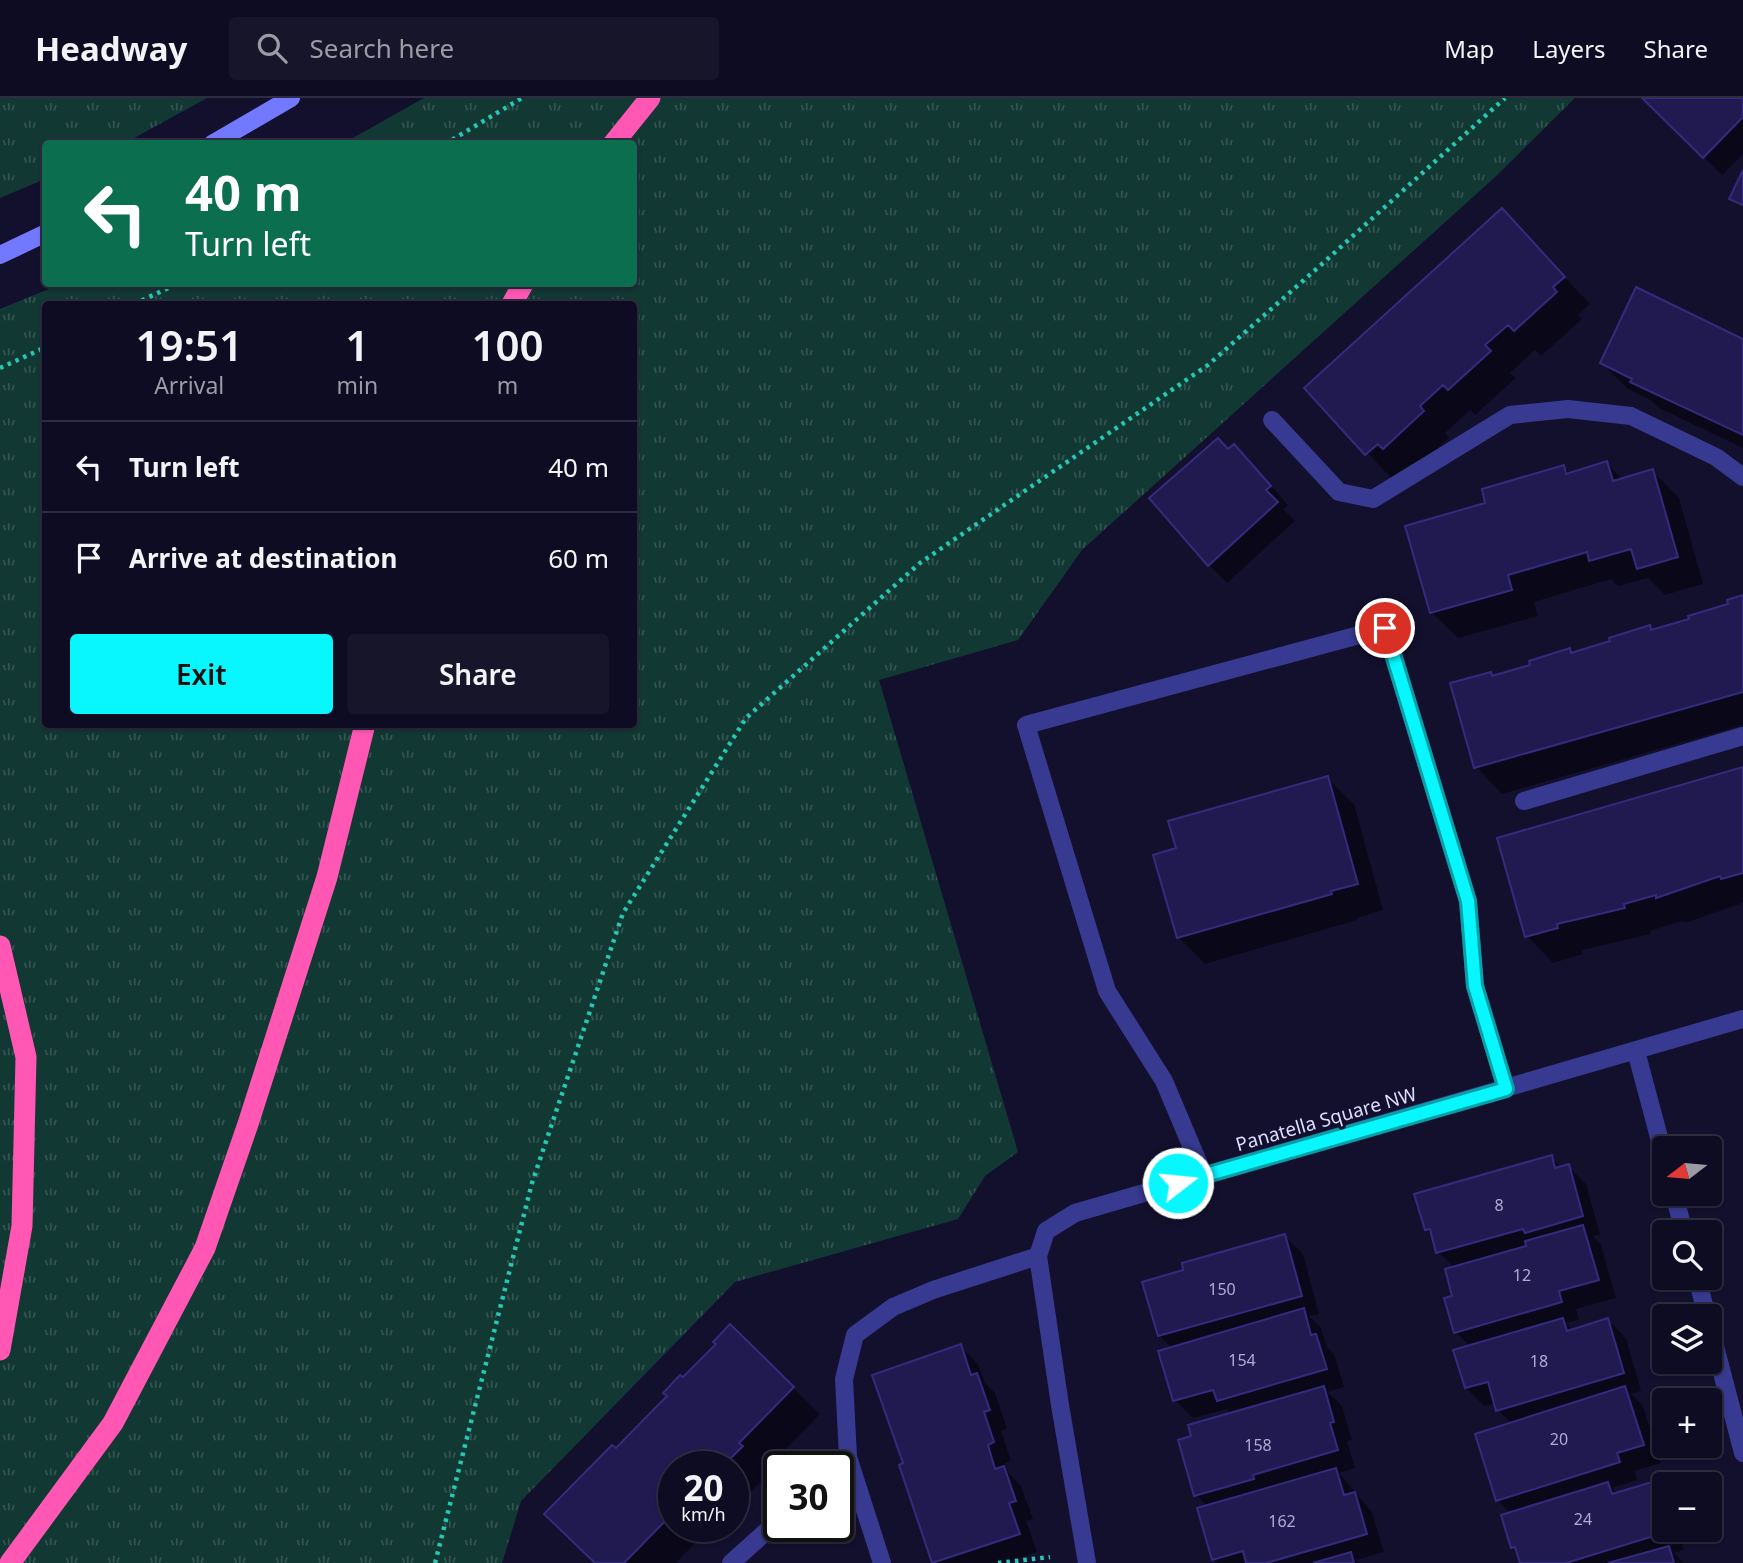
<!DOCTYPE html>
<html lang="en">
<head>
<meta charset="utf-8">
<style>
	body { margin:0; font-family:"Noto Sans",sans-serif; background:#17152a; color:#f1f3f6; height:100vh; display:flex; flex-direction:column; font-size:26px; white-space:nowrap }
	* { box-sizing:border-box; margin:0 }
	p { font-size:23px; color:#9b9ba5 }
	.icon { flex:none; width:38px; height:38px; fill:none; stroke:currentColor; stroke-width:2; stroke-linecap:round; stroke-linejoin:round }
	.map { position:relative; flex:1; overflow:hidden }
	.panel { position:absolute; left:42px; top:203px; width:595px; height:427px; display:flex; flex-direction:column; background:#0e0c22; border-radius:7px; box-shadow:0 2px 5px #0004,0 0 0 2px #2e2c40 }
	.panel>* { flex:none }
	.hud { position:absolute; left:42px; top:42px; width:595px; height:147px; border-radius:7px; box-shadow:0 2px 5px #0004,0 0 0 2px #2e2c40; background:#0b6e4f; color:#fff; overflow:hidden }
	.needle { width:46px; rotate:254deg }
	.fabs { position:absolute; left:1652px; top:1038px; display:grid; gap:14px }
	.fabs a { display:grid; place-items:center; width:70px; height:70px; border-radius:7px; background:#0e0c22; box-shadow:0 2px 5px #0004,0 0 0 2px #2e2c40; font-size:35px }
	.speed { position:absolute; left:658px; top:1353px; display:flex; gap:14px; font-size:35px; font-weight:700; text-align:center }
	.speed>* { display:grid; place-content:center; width:91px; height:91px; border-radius:50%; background:#0e0c22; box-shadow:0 2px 5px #0004,0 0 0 2px #2e2c40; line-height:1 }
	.speed small { font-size:18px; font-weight:400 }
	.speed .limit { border:4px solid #111; border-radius:10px; background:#fff; color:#111 }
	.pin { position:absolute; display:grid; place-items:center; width:60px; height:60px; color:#fff; margin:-30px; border:4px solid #fff; border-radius:50%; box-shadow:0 2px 7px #0007 }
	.me { position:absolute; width:77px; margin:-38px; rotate:74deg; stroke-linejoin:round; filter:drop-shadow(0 0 5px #0008) }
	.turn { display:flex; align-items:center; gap:24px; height:147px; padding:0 28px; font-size:32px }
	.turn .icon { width:91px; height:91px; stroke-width:2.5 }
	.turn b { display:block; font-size:49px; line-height:60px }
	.eta { display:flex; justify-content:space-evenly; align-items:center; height:119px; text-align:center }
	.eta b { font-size:42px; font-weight:600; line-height:49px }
	.button { display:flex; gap:14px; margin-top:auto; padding:14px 28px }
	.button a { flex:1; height:80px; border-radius:7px; background:#08f7ff; color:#111; font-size:28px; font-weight:600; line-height:80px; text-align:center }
	.button a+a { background:#17152a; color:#f1f3f6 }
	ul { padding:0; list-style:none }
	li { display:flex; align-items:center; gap:21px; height:91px; padding:0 28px; border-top:2px solid #2e2c40 }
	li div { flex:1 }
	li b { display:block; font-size:26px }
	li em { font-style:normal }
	header { display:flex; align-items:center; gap:42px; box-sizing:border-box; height:98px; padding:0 35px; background:#0e0c22; border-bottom:2px solid #2e2c40 }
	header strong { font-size:33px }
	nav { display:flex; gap:38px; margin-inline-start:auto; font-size:24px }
	.search { width:490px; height:63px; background:#17152a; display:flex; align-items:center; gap:18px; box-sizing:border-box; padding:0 24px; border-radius:7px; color:#9b9ba5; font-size:26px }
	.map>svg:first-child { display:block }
</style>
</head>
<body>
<header>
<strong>Headway</strong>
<div class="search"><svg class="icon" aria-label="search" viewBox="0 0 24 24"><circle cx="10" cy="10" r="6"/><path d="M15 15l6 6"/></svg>Search here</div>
<nav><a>Map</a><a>Layers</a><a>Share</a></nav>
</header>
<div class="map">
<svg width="1743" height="1465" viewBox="0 0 1743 1465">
	<defs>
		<pattern id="grass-tufts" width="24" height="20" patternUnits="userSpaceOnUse" patternTransform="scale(1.75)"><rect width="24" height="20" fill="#123834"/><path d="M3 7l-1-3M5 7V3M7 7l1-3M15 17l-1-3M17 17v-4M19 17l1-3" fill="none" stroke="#345452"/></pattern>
	</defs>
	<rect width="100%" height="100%" fill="#13102e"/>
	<path fill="url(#grass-tufts)" fill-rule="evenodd" d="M0,0H207L125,45L46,46L45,81L0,100Z
		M424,0H1575L1494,80L1082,452L1018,542L879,582L1018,1054L985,1078L958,1121L735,1184L521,1403L502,1465H0V211L61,186H634V46L344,45ZM46,206H634V626H46Z"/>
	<path fill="#0007" d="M1644,0H1743V56L1722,77Z
		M1502,112L1590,206L1578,217L1582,221L1541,258L1535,252L1510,275L1516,280L1475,317L1470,312L1445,335L1449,340L1410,376L1393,382L1306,290Z
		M1743,243V350L1659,310L1651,302L1628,291L1602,265Z
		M1229,353L1252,367L1288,407L1283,411L1295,423L1227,485L1209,467Z
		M1607,365L1623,382L1652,373L1679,400L1703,486L1665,497L1648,480L1618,488L1611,481L1534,504L1538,518L1458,540L1431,514L1488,406L1563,369L1571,376Z
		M1743,499V627L1502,696L1476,669L1490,576L1494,580L1532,569L1569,552L1573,556L1612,545L1649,529L1653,533L1691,522L1730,507Z
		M1743,671V805L1685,825L1682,823L1650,833L1651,836L1582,852L1583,856L1553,865L1527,838Z
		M1327,680L1354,706L1383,812L1357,820V822L1205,866L1178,839Z
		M1551,1059L1562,1070L1568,1068L1586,1086L1600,1136L1593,1138L1601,1147L1616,1200L1576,1211L1579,1222L1566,1225L1574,1233L1608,1222L1626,1240L1641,1293L1631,1296L1643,1308L1661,1365L1635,1373L1637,1382L1612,1390L1618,1396L1651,1386L1664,1399V1432H1678L1684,1452L1674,1455L1684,1465H1521L1518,1454L1513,1449L1511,1416L1498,1402L1512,1326L1498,1312L1496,1305L1484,1308L1466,1290L1470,1249L1456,1234L1455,1170L1438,1154L1434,1139L1426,1131Z
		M1285,1138L1303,1156L1319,1216L1309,1218L1321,1230L1327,1249L1334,1256L1344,1289L1328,1294L1342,1308L1352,1342L1347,1343L1355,1370L1339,1375L1372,1414L1384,1454L1356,1462L1360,1465H1217L1213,1461L1208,1409L1196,1397L1193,1340L1232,1316L1227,1311L1193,1320L1175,1302L1172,1250L1159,1237L1185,1174Z
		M730,1229L820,1316L765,1372L768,1376L733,1412V1368H674V1428H718L709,1437L706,1434L676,1465H596L616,1353L718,1246Z
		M960,1248L978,1266L985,1285L995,1295L1007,1330L1001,1333L1011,1363L1005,1365L1008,1374L1021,1388L1033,1421L1026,1423L1037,1454L1005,1465H934L901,1368L905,1366Z"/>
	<path fill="#211a50" stroke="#352b7e" stroke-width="2" d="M1642,0H1743V19L1703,60Z
		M1743,72V107L1729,101Z
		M1502,110L1565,179L1553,189L1557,194L1514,233L1508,227L1485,247L1491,253L1448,292L1443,287L1420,308L1424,313L1383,351L1378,346L1365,357L1304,290Z
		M1636,189L1743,241V337L1630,284L1632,281L1600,265Z
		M1218,340L1228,351L1234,346L1271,388L1266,392L1278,404L1208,468L1149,400Z
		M1607,363L1613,383L1653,371L1678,459L1637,471L1631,451L1589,463L1587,454L1508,477L1512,492L1430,515L1405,428L1485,405L1482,391L1564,367L1566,376Z
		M1743,497V594L1474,670L1450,585L1491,574L1492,578L1530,567L1529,563L1570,550L1571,555L1610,543L1609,540L1650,527L1651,532L1689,521L1688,518L1728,506L1727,502Z
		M1743,669V775L1721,781L1720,778L1656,800V797L1624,806L1625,810L1557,826L1558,830L1525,839L1497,740Z
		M1328,678L1358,786L1331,793L1332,796L1177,840L1153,757L1176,750L1168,723Z
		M1552,1057L1555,1070L1569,1066L1583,1118L1525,1135L1523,1131L1436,1155L1430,1131L1425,1132L1414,1096Z
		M1583,1127L1599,1182L1559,1193L1562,1204L1454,1235L1444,1200L1452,1198L1445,1171L1526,1148L1525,1143Z
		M1285,1136L1302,1198L1158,1238L1142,1184L1183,1172L1182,1165Z
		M1304,1210L1311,1237L1316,1236L1327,1271L1217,1303L1213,1292L1173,1303L1158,1253Z
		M1563,1220L1567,1233L1608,1220L1624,1275L1496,1313L1488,1284L1465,1290L1453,1252Z
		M730,1226L794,1289L739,1345L743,1348L723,1368H674V1414L624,1465H595L544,1416L612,1347L616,1350L667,1298L663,1295L680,1277L683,1279L716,1246L713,1244Z
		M961,1246L971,1277L977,1275L990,1312L984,1314L994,1344L988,1347L995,1371L1004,1368L1016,1403L1009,1405L1020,1436L932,1465L899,1367L903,1365L872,1277Z
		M1324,1288L1334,1324L1330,1325L1338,1352L1253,1377L1254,1381L1194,1398L1178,1342L1191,1338L1188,1327Z
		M1625,1288L1644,1347L1617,1355L1620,1364L1496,1403L1475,1336Z
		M1336,1370L1344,1397L1355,1394L1367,1436L1266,1465H1246L1243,1453L1212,1462L1197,1410Z
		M1608,1384L1612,1396L1652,1384L1664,1432L1667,1434L1566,1465H1520L1515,1449L1511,1450L1501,1417Z
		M1669,1448L1674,1465H1608Z
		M1351,1454L1354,1465H1313Z"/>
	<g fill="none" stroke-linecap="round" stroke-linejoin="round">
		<path stroke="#27c8b3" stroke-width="4.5" stroke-dasharray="3.5 5" stroke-linecap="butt" d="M445,46L522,0
			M134,206L177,186
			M0,270L46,249
			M435,1465L532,1085L623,815L746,620L920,465L1208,267L1322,166L1505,0
			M998,1465L1050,1459"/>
		<path stroke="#373a90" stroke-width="18" d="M1204,1078L1164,983L1107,893L1026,627L1385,530L1468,803L1475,888L1506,991"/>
		<path stroke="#373a90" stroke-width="18" d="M1272,322L1339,394L1373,401L1510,317L1568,311L1631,318L1716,359L1743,379
			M1524,703L1743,638
			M1636,953L1664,1058
			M1674,1096L1684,1134
			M1697,1180L1707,1218
			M1710,1229L1743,1355
			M848,1359L882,1465
			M838,1368L848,1359L844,1281L855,1237L893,1209L933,1192L1038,1158
			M731,1465L779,1422
			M1087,1465L1060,1307L1038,1158L1046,1133L1075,1115L1743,921"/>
		<path stroke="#7379ff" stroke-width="18" d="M212,46L291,0
			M0,157L46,135"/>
		<path stroke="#ff57b3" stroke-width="21" d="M613,46L650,0
			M512,206L523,186
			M0,848L26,959L22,1128L0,1252
			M10,1465L113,1325L205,1150L248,1026L327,779L365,626"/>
	</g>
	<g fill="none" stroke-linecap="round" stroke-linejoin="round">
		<g stroke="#05a1a6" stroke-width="18">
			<path id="route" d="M1178,1085L1506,991L1475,888L1468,803L1385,530"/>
		</g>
		<use href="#route" stroke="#08f7ff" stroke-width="12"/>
	</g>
	<g text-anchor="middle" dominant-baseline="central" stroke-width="6" stroke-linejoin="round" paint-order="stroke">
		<g font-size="16" fill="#afacd3">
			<text x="1499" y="1107">8</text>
			<text x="1522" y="1177">12</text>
			<text x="1222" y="1191">150</text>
			<text x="1242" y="1262">154</text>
			<text x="1539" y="1263">18</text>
			<text x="1559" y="1341">20</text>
			<text x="1258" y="1347">158</text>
			<text x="1583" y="1421">24</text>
			<text x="1282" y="1423">162</text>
		</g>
		<g font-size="19" fill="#dedcff" stroke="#13102e">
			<text transform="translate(1326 1021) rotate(-16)">Panatella Square NW</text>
		</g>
	</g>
</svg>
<div class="fabs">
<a><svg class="needle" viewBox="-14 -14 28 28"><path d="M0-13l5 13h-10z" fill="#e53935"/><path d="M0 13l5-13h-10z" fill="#9b9ba5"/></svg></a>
<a><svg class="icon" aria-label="search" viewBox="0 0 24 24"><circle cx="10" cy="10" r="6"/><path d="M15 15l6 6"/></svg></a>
<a><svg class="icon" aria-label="layers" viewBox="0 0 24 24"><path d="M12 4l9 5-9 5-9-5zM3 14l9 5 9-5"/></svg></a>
<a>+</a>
<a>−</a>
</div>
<div class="speed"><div>20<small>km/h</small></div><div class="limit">30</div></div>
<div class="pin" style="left:1385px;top:530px;background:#d93025"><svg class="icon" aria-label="arrive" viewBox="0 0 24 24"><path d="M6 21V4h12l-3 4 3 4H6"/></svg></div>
<svg class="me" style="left:1178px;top:1085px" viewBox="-20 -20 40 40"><circle r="17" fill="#08f7ff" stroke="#fff" stroke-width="3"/><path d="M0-11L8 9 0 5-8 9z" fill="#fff"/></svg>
<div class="hud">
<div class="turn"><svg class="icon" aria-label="left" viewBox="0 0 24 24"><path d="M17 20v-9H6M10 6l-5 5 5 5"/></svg><div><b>40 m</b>Turn left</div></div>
</div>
<section class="panel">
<div class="eta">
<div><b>19:51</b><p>Arrival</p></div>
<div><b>1</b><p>min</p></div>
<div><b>100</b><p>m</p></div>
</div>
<ul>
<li><svg class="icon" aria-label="left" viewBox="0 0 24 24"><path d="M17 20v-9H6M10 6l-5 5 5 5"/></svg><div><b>Turn left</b></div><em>40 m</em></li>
<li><svg class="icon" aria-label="arrive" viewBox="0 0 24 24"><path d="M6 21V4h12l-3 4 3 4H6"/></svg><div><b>Arrive at destination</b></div><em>60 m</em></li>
</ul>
<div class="button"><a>Exit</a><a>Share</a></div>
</section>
</div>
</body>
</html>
